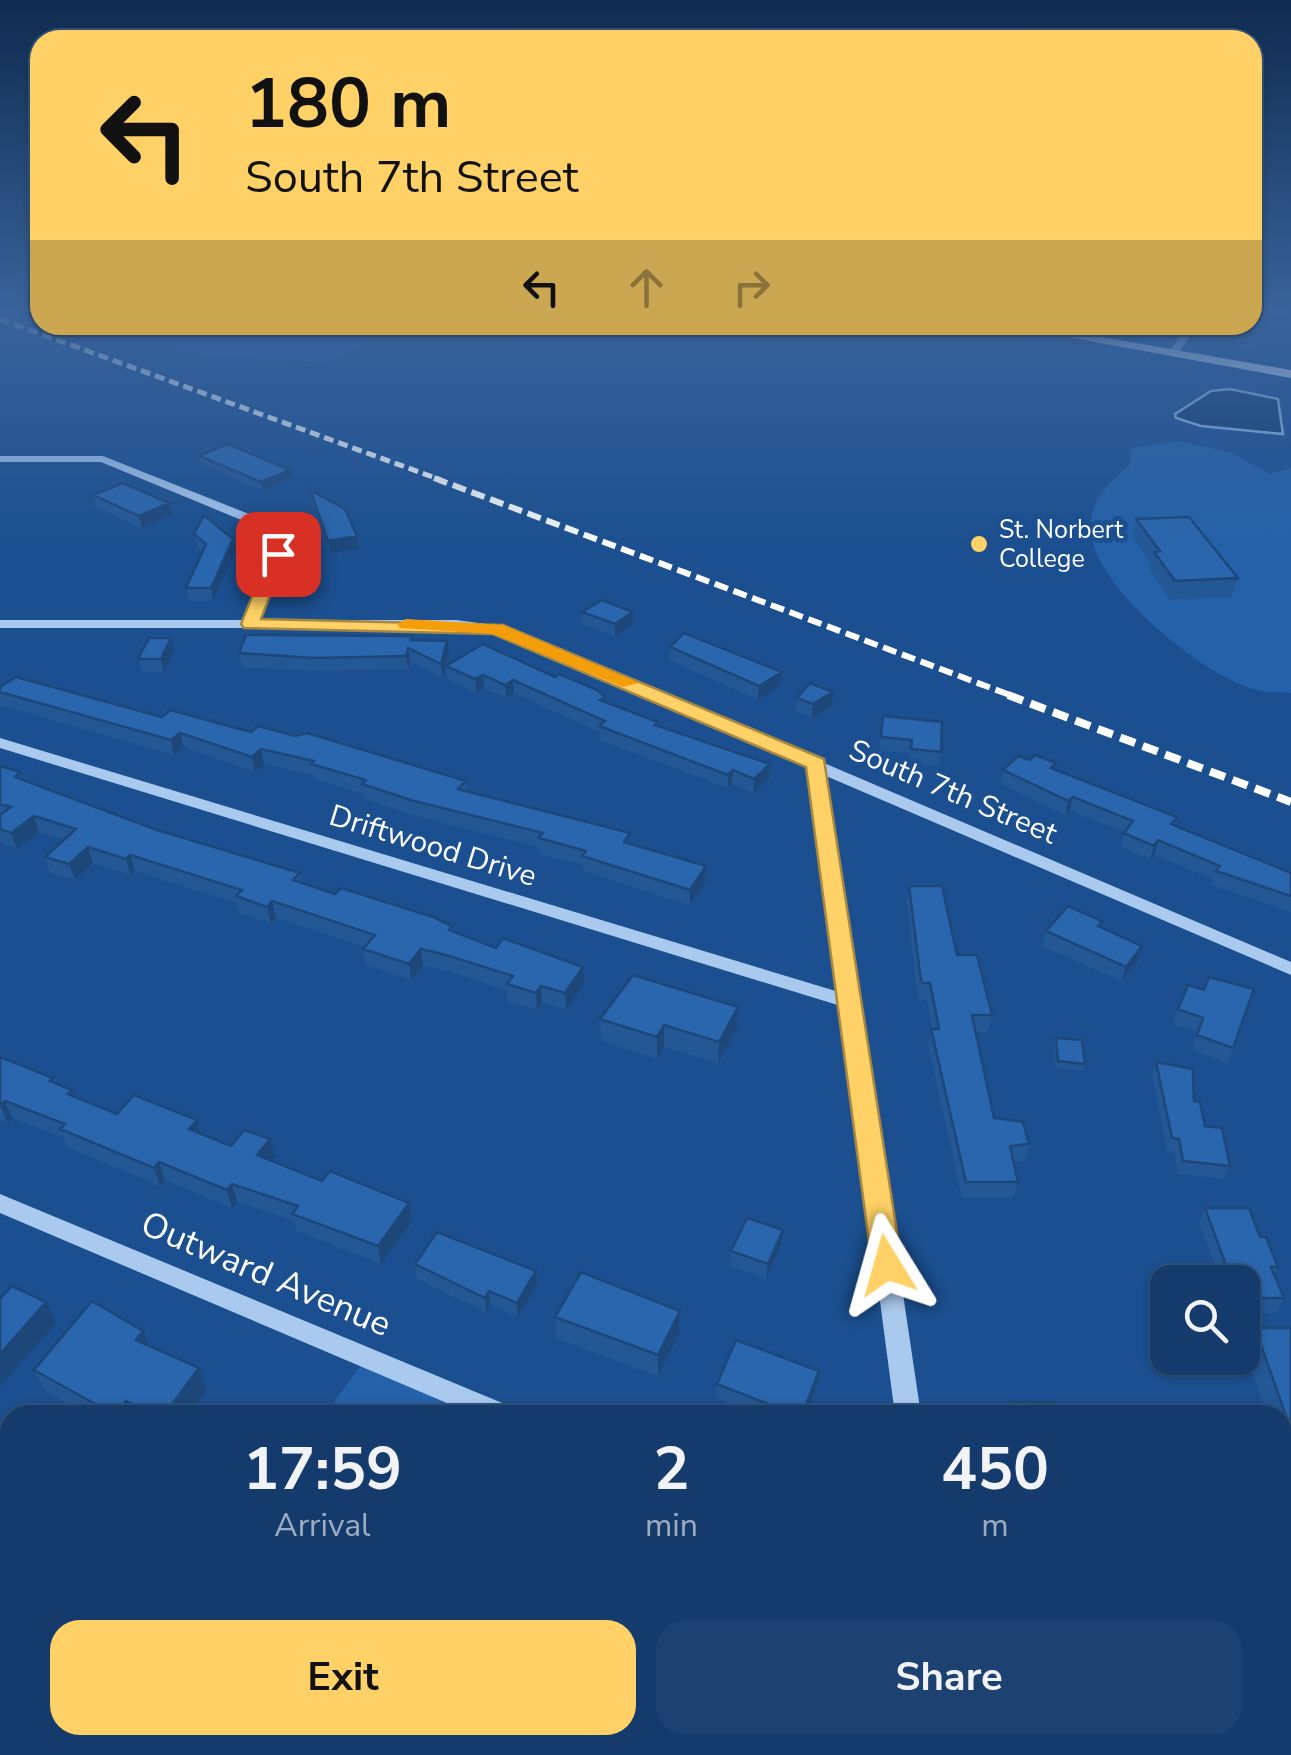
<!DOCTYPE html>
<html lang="en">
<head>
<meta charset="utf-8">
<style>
	body { margin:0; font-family:"Nunito Sans",sans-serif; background:#1d4271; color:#f1f3f6; height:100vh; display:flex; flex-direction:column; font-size:38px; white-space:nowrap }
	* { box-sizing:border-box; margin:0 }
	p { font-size:32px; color:#9dadc1 }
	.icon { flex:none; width:55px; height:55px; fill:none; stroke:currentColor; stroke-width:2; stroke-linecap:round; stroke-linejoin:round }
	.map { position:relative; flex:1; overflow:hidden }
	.drawer { position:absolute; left:0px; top:1405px; width:1292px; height:350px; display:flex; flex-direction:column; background:#143b6b; border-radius:30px 30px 0 0; box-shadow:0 2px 8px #0004,0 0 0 2px #33557e }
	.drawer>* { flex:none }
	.hud { position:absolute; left:30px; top:30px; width:1232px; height:305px; border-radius:30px; box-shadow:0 2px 8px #0004,0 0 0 2px #33557e; background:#ffd166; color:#111; overflow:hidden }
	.fabs { position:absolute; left:1150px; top:1265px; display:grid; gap:20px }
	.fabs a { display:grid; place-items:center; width:110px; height:110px; border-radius:20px; background:#143b6b; box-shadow:0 2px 8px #0004,0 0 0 2px #33557e; font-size:50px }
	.pin { position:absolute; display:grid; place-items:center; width:85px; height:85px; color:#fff; margin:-42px; border-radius:20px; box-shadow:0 5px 15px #0006 }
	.me { position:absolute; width:110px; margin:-55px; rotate:352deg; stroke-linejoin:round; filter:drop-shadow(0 0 8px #0008) }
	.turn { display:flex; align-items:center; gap:35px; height:210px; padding:0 50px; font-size:45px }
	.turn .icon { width:130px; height:130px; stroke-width:2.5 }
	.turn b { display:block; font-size:70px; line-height:85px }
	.lanes { display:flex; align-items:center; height:95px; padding:0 50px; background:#0003; justify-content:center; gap:50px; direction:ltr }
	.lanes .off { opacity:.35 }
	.eta { display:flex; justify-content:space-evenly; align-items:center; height:170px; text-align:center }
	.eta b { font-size:60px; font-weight:700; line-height:70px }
	.action { display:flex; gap:20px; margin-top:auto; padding:20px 50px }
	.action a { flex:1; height:115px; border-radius:30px; background:#ffd166; color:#111; font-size:40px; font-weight:700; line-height:115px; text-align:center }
	.action a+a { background:#1d4271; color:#f1f3f6 }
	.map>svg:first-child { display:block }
</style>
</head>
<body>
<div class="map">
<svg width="1291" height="1755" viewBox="0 0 1291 1755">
	<rect width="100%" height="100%" fill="#1b4f8f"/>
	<path fill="#2461a8" d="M160,325H387L331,362L203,356L163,341Z
		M1179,441L1232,453L1270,474L1291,468V693C1279,692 1264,693 1253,689C1202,675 1079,577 1091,519C1095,494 1112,481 1130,464L1131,448Z
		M367,1357L503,1415H324Z"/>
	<path fill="#123a6d" stroke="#9cc4f0" stroke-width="2.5" d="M1211,391L1230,389L1278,399L1283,434L1201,426L1176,418L1175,414Z"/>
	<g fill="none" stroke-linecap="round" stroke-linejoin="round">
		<path fill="#a9c9ee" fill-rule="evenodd" d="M1188,325H1198L1177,355H1169L1168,353Z
			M0,456H103L259,518C296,555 276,580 259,620H456L501,626L814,759L822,760L824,763L1291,962V975L826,776L921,1415H895L841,1006L0,748V738L839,992L809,769L493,633L456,628H0V620H245C261,585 283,557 251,524L101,462H0Z
			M0,1194L512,1407L516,1415H475L0,1213Z
			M0,1720H10V1745L21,1746L0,1750Z
			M1282,1729L1291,1730V1755H1272L1267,1745H1282Z"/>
		<path fill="#f0f6ff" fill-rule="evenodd" d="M1002,325H1033L1291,370V378Z"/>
		<path stroke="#fff" stroke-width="5" stroke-dasharray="10 5" stroke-linecap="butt" d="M0,319L441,480"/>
		<path stroke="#fff" stroke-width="6" stroke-dasharray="14 6" stroke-linecap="butt" d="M434,478L1015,697"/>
		<path stroke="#fff" stroke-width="8" stroke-dasharray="16 8" stroke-linecap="butt" d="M1008,695L1291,802"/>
	</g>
	<path fill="#245895" d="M1252,307H1291L1280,330L1265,328L1256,347L1227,342L1230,331Z
		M199,456L291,477L262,490L201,464Z
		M310,490L357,536L359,549L330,553L312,502Z
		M93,495L172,515L142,528L96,507Z
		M1136,519L1238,578L1232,597L1170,600L1150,570L1151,564L1132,537Z
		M194,534L236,551L213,601H189L186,588L203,552L197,547Z
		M582,612L633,624L615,637L583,624Z
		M412,636L413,640L449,654L442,677L410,661L408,669L316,671L242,667L239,653Z
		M171,638L174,651L164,672H142L138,659Z
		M483,644L605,702L658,722V726L769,778L753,793L732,784L728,788L599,740V732L514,693L506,698L484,688L476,693L447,679L446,666Z
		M670,647L781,685L758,700L669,660Z
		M0,687L251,732L466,781L467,791L706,866L705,882L690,905L583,871V865L540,854L539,847L416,816L364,799V794L314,779L313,775L264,764L255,772L184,747L174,755L0,705Z
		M797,698L832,706L812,718L796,711Z
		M883,716L941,752L939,766L909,763L910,753L879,751Z
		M0,766L23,779L157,830L300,873L302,883L452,926L453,932L584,984L566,1010L542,1002L537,1010L508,1001L507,991L448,971L423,966L411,980L366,965L363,949L365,947L276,918L271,923L239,913L237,903L135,871L130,875L93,863L75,880L50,873L45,857L65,840L39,832L17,849L0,843Z
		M1054,769L1177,817L1174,825L1291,873V912L1211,885L1213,879L1154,855L1150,860L1121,847L1125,833L1070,810L1065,815L1000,784L1003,770Z
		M909,886L957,955L992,1015L988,1032H976L994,1118L1029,1144L1025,1161L1013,1162L1018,1182L1013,1198H962L928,1046L931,1029H932L927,1000H919L917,991L907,902Z
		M1101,928L1142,946L1138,960L1121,981L1042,946L1046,931Z
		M1254,989L1228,1063L1192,1050L1198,1032L1173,1024L1178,1009L1204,990Z
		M738,1007L737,1028L718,1063L664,1047L657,1059L601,1041L600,1019Z
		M1056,1038L1085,1064L1083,1071L1056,1068L1054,1045Z
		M0,1057L53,1078L56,1083L75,1098L117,1114L197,1120L202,1134L231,1146L275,1157L271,1161L412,1221L381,1264L297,1231L294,1221L237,1202L232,1208L165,1180L160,1186L67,1147L64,1138L12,1118L8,1123L0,1120Z
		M1156,1062L1194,1101L1205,1126L1230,1166L1224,1179L1178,1174L1174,1152L1167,1151L1152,1075Z
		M1205,1208L1260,1237L1278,1267L1274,1274L1284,1298L1277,1313H1242V1282H1221L1199,1222Z
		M783,1230L781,1245L766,1279L730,1266L731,1251Z
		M415,1264L537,1285L518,1317L490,1305L486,1312L417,1279Z
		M680,1311L679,1333L658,1376L557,1339L555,1317Z
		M1255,1328H1291V1461H1283L1282,1459V1415H1267L1245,1349Z
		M149,1346L199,1368L207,1389L188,1415H87L45,1391L34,1370Z
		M717,1384L817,1385L806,1415H759L716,1398Z
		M10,1570V1613L1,1599Z"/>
	<path fill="#1d4779" d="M1291,311V318L1280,330L1283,319Z
		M290,470L291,477L262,490L261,482Z
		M169,503L172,515L142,528L139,516Z
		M357,536L359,549L330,553L328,541Z
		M233,539L236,551L213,601L211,588Z
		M633,612V624L615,637V624Z
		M171,638L174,651L164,672L161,659Z
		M447,641L449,654L442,677L441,664Z
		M408,648L410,661L408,669L406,656Z
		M782,672L781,685L758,700L759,686Z
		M483,675L484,688L476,693L475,679Z
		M513,680L514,693L506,698L505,685Z
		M833,692L832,706L812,718L813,704Z
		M180,733L184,747L174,755L171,740Z
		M261,749L264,764L255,772L252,757Z
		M770,764L769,778L753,793L754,779Z
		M733,770L732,784L728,788V775Z
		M1073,797L1070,810L1065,815L1068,801Z
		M34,816L39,832L17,849L11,833Z
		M1158,840L1154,855L1150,860L1154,846Z
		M88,847L93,863L75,880L69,864Z
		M130,855L135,871L130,875L126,859Z
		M706,866L705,882L690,905V890Z
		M272,901L276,918L271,923L267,907Z
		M1142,946L1138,960L1121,981L1126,967Z
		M421,949L423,966L411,980L409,964Z
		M583,967L584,984L566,1010L565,993Z
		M541,986L542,1002L537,1010L536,993Z
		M738,1007L737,1028L718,1063L719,1042Z
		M664,1025V1047L657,1059V1037Z
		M5,1101L12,1118L8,1123L0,1105Z
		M197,1120L202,1138L189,1129Z
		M270,1139L275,1157L262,1173L257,1155Z
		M159,1162L165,1180L160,1186L154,1168Z
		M232,1184L237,1202L232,1208L227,1190Z
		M409,1203L412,1221L381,1264L378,1246Z
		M783,1230L781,1245L766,1279L768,1264Z
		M536,1271L537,1285L518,1317L517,1303Z
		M489,1291L490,1305L486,1312L485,1298Z
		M46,1302L56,1323L0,1387V1354Z
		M680,1311L679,1333L658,1376V1355Z
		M143,1331L152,1352L136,1340Z
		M199,1368L207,1389L188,1415H164Z
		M819,1371L817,1385L806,1415H802Z
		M126,1401L132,1415H116Z"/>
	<path fill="#2a66ad" stroke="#1d4779" stroke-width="2.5" d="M1252,307H1291V311L1283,319L1268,316L1259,335L1230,331L1235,325H1252Z
		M227,444L290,470L261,482L199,456Z
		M123,483L169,503L139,516L93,495Z
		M310,490L345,509L357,536L328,541Z
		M204,515L233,539L211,588H186L206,544L194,534Z
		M1189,517L1238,578L1175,581L1154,552L1160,551L1136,519Z
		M602,600L633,612L615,624L582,612Z
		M684,633L782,672L759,686L670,647Z
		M246,635L412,636L411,640L447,641L441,664L408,648L406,656L314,658L239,653Z
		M149,638H171L161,659H138Z
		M483,644L555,677L559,674L597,690L605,697L600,700L658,722L655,725L770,764L754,779L733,770L728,775L599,726L605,721L513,680L505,685L483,675L475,679L446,666Z
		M16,677L162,717L170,710L251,732L258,726L295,736L307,733L466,781L458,789L630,833L624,842L706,866L690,890L582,856L586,851L539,838L543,833L414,801L362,784L366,780L311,764L314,761L261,749L252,757L180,733L171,740L0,692V687Z
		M810,683L833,692L813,704L797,698Z
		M883,716L942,722L941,752L911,749L912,740L881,737Z
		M1035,755L1056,763L1051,768L1177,817L1171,824L1291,873V896L1216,871L1220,866L1158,840L1154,846L1124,833L1133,821L1073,797L1068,801L1003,770L1018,756L1030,760Z
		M0,766L20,772L15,777L157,830L300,873L293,880L335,894L341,888L433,917L452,926L449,930L496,948L503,938L583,967L565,993L541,986L536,993L507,984L513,976L446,955L421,949L409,964L363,949L375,935L272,901L267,907L236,896L242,890L130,855L126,859L88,847L69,864L45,857L76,829L34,816L11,833L0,829V815L11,807L0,804Z
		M909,886H942L957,955H977L992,1015H972L994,1118L1023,1122L1029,1144L1010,1146L1018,1182H966L931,1029H939L930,983H922L920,974Z
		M1068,906L1102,921L1098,926L1142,946L1126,967L1046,931Z
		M633,975L738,1007L719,1042L664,1025L657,1037L600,1019Z
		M1209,977L1254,989L1233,1048L1197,1035L1203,1018L1178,1009L1188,985L1204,990Z
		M1056,1038L1082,1040L1085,1064L1058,1061Z
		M0,1057L53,1078L50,1081L72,1090L68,1094L117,1114L134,1095L197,1120L189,1129L231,1146L244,1130L270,1139L257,1155L322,1181L330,1171L409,1203L378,1246L292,1214L298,1206L232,1184L227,1190L159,1162L154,1168L60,1129L65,1124L5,1101L0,1105Z
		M1156,1062L1193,1069L1194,1101L1200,1102L1205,1126L1222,1128L1230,1166L1183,1161L1179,1139L1172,1138Z
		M1205,1208H1249L1260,1237H1266L1278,1267H1271L1284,1298H1242V1282H1232Z
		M747,1218L783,1230L768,1264L731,1251Z
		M437,1232L536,1271L517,1303L489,1291L485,1298L415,1264Z
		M581,1272L680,1311L658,1355L555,1317Z
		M12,1286L46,1302L0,1354V1299Z
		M92,1301L143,1331L136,1340L199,1368L164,1415H156L126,1401L115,1415L34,1370Z
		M1255,1328H1291V1430Z
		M736,1340L819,1371L802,1415H796L717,1384Z
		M1010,1402L1057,1403L1060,1415H1012Z
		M10,1570V1599H1Z"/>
	<linearGradient id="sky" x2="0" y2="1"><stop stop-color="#0f2b4f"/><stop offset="0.56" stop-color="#39639b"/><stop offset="1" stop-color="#39639b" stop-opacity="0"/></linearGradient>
	<rect width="1291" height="553" fill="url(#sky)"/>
	<path fill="#ffd166" stroke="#a68842" stroke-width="2.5" d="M278,549L286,554L261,619L503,625L824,759L902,1265L897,1274L887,1277L876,1274L872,1265L806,767L493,634L244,628L241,624L269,554Z"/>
	<path fill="#f59e0b" d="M406,619L503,625L639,683L623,687L493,634L400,628L397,624Z"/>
	<circle fill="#ffd166" stroke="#1b4f8f" stroke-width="4" cx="979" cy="544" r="10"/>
	<g text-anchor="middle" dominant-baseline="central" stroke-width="10" stroke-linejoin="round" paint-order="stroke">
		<g font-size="25" fill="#fff" stroke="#1b4f8f" text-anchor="start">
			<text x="999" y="530">St. Norbert<tspan x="999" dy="29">College</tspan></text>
		</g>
		<g font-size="30" fill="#fff" stroke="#1b4f8f">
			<text transform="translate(953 792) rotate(23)">South 7th Street</text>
			<text transform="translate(433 846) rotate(17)">Driftwood Drive</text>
		</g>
		<g font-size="35" fill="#fff" stroke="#1b4f8f">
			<text transform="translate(266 1274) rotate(23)">Outward Avenue</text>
		</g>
	</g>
</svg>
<div class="fabs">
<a><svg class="icon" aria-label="search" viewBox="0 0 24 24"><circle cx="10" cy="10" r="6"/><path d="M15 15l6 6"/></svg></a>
</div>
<div class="pin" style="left:278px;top:554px;background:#d93025"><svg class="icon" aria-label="arrive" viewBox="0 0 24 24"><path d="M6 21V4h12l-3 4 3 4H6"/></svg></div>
<svg class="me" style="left:887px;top:1265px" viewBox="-20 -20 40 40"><path d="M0-17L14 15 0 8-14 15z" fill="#ffd166" stroke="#fff" stroke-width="4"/></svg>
<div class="hud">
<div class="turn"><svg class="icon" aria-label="left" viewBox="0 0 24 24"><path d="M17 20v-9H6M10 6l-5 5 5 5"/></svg><div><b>180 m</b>South 7th Street</div></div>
<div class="lanes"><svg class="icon" aria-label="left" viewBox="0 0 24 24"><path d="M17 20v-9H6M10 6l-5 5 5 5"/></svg><svg class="icon off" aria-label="ahead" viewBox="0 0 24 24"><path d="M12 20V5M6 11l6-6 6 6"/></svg><svg class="icon off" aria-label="right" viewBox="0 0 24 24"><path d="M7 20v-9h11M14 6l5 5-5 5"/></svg></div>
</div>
<section class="drawer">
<div class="eta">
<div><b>17:59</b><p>Arrival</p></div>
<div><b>2</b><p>min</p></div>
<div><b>450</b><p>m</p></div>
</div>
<div class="action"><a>Exit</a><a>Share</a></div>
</section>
</div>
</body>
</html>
